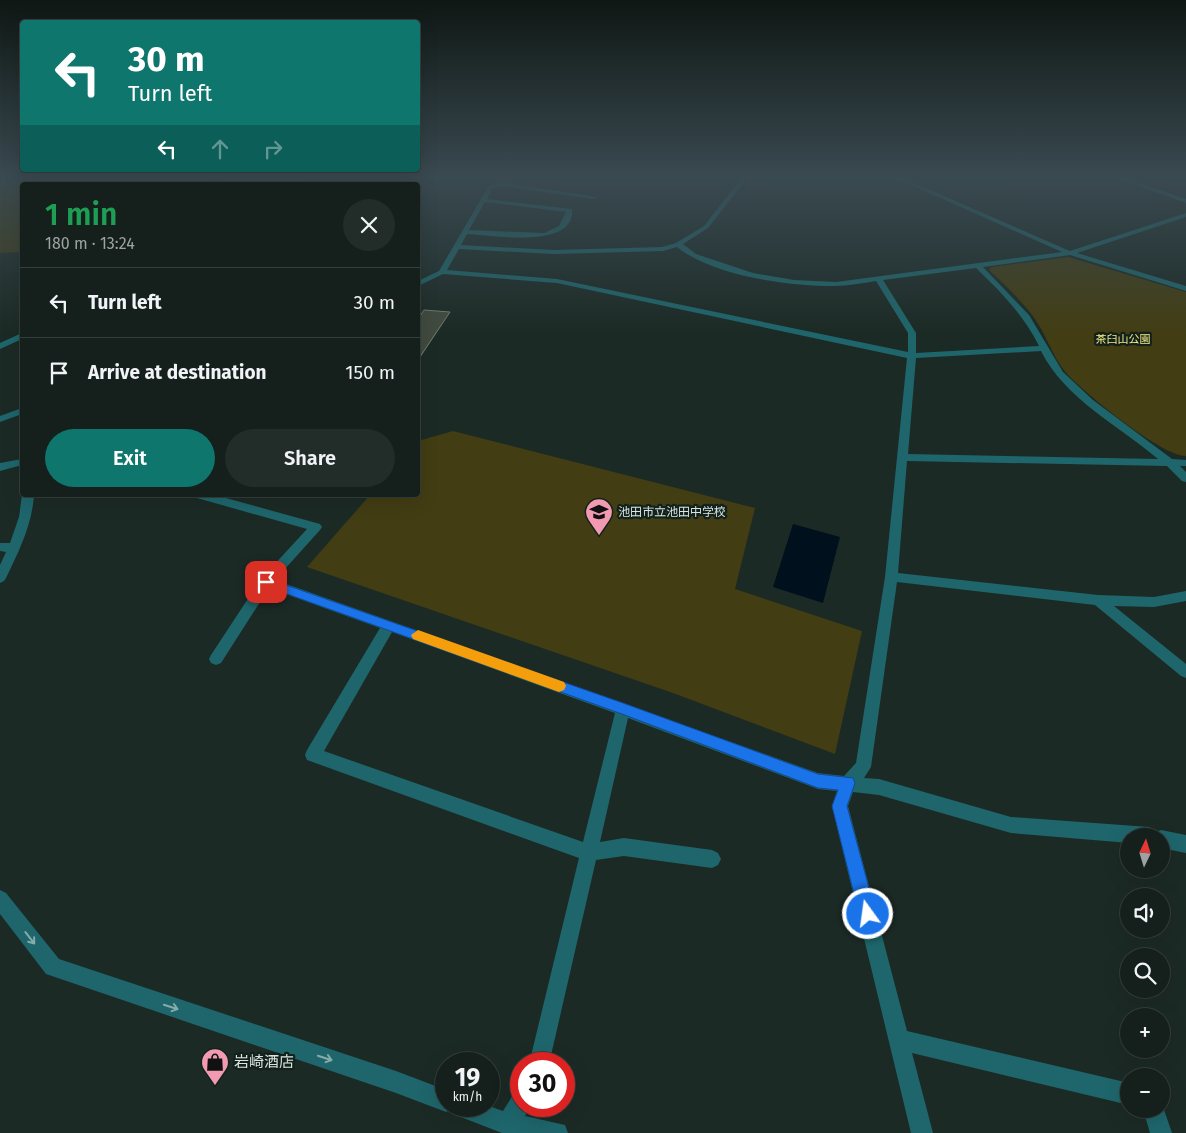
<!DOCTYPE html>
<html lang="en">
<head>
<meta charset="utf-8">
<style>
	body { margin:0; font-family:"Fira Sans","Noto Sans JP",sans-serif; background:#222d29; color:#f1f3f6; height:100vh; display:flex; flex-direction:column; font-size:19px; white-space:nowrap }
	* { box-sizing:border-box; margin:0 }
	p { font-size:16px; color:#9da3a3 }
	.icon { flex:none; width:28px; height:28px; fill:none; stroke:currentColor; stroke-width:2; stroke-linecap:round; stroke-linejoin:round }
	.map { position:relative; flex:1; overflow:hidden }
	.drawer { position:absolute; left:20px; top:182px; width:400px; height:315px; display:flex; flex-direction:column; background:#15201c; border-radius:5px; box-shadow:0 5px 20px #0002,0 0 0 1px #343e3b }
	.drawer>* { flex:none }
	.guide { position:absolute; left:20px; top:20px; width:400px; height:152px; border-radius:5px; box-shadow:0 5px 20px #0002,0 0 0 1px #343e3b; background:#0f766e; color:#fff; overflow:hidden }
	.needle { width:32px; rotate:4deg }
	.tools { position:absolute; left:1120px; top:828px; display:grid; gap:10px }
	.tools a { display:grid; place-items:center; width:50px; height:50px; border-radius:50%; background:#15201c; box-shadow:0 5px 20px #0002,0 0 0 1px #343e3b; font-size:25px }
	.speed { position:absolute; left:435px; top:1052px; display:flex; gap:10px; font-size:25px; font-weight:700; text-align:center }
	.speed>* { display:grid; place-content:center; width:65px; height:65px; border-radius:50%; background:#15201c; box-shadow:0 5px 20px #0002,0 0 0 1px #343e3b; line-height:1 }
	.speed small { font-size:12px; font-weight:400 }
	.speed .limit { border:8px solid #d22; background:#fff; color:#111 }
	.pin { position:absolute; display:grid; place-items:center; width:42px; height:42px; color:#fff; margin:-21px; border-radius:10px; box-shadow:0 2px 8px #0006 }
	.me { position:absolute; width:55px; margin:-28px; rotate:346deg; stroke-linejoin:round; filter:drop-shadow(0 0 4px #0008) }
	.turn { display:flex; align-items:center; gap:18px; height:105px; padding:0 25px; font-size:22px }
	.turn .icon { width:65px; height:65px; stroke-width:2.5 }
	.turn b { display:block; font-size:35px; line-height:42px }
	.lanes { display:flex; align-items:center; height:48px; padding:0 25px; background:#0003; justify-content:center; gap:25px; direction:ltr }
	.lanes .off { opacity:.35 }
	.round { display:grid; place-items:center; flex:none; width:52px; height:52px; border-radius:26px; background:#222d29 }
	.head { display:flex; align-items:center; justify-content:space-between; height:85px; padding:0 25px }
	h1 { font-size:30px; font-weight:600; line-height:38px; color:#1e9e55 }
	.primary-button { display:flex; gap:10px; margin-top:auto; padding:10px 25px }
	.primary-button a { flex:1; height:58px; border-radius:30px; background:#0f766e; color:#fff; font-size:20px; font-weight:600; line-height:58px; text-align:center }
	.primary-button a+a { background:#222d29; color:#f1f3f6 }
	ul { padding:0; list-style:none }
	li { display:flex; align-items:center; gap:15px; height:70px; padding:0 25px; border-top:1px solid #343e3b }
	li div { flex:1 }
	li b { display:block; font-size:19px }
	li em { font-style:normal }
	.map>svg:first-child { display:block }
</style>
</head>
<body>
<div class="map">
<svg width="1186" height="1133" viewBox="0 0 1186 1133">
	<rect width="100%" height="100%" fill="#1c2a25"/>
	<path fill="#423d13" d="M0,176H200L209,179L199,185H22V252L0,253Z
		M1068,257L1186,292V456C1161,456 1086,394 1067,374C1055,360 1049,343 1040,327C1028,306 1007,287 989,270L991,267Z
		M453,431L755,508L735,589L862,631L835,754L673,693L307,567L370,495H418V441Z"/>
	<path fill="#00101c" d="M793,524L840,537L823,603L773,587Z"/>
	<path fill="#414a3e" stroke="#757e71" d="M424,310L450,312L418,360V319Z"/>
	<g fill="none" stroke-linecap="round" stroke-linejoin="round">
		<path fill="#1e666c" fill-rule="evenodd" d="M219,176L296,178L299,180L296,182L228,181Z
			M515,176H522L507,183L597,197L594,199L501,186L492,189L487,199L572,209C576,250 492,235 467,234L461,245L554,250L662,247L676,243L704,226L743,176H749L708,228L683,244L696,254L753,273L794,280L836,282L1062,252L891,176H898L1070,251L1186,213V217L1077,253L1186,286V291L1070,255L983,267L1029,315L1063,372L1093,400L1172,459L1186,460V466H1180L1186,472V482L1182,481L1167,466L907,461L898,573L1098,595L1154,597L1186,591V601L1154,607L1114,606L1186,664V678L1181,676L1095,605L897,582L871,767L864,778L879,779L1011,817L1149,827L1156,832L1161,830L1186,835V853L1161,848V836H1129V843L1011,833L879,795L853,792L848,806L907,1031L1129,1083V1105L912,1053L933,1133H911L832,806L837,791L818,789L628,718L600,842L624,838L712,850L718,853L721,859L718,865L712,868L624,856L596,860L549,1064H529L579,858L307,760L305,755L307,750L380,628L269,588L221,663L216,665L211,663L209,659L211,655L261,579L307,529L197,498L195,495H215L320,524L322,527L320,530L275,580L818,773L844,776L856,763L885,577L907,358L557,283L443,274L418,286V281L439,271L488,187ZM485,202L566,212L559,226L544,233L469,230ZM677,247C713,276 788,286 834,286C848,286 862,283 876,281L908,333V352L557,279L447,270L459,249L554,254L663,251ZM976,268C1000,291 1024,315 1039,346L916,353V333L883,280ZM1041,351C1065,399 1118,425 1158,459L908,454L916,358ZM392,632L615,713L583,842L324,751Z
			M1111,176H1119L1186,199V203Z
			M22,333V339L0,349V343Z
			M22,408V414L0,422V416Z
			M22,459V465L0,471V463Z
			M22,495H34C32,525 19,551 6,578L4,581L0,583V565L6,552L0,551V543H10L19,517Z
			M0,890L6,893L59,959L396,1071L446,1090V1106H489L503,1111L513,1095L521,1092V1106H530L525,1116L565,1125L568,1133H502L453,1114L452,1109L446,1112L396,1093L46,974L0,914Z
			M1161,1101L1172,1133H1150L1143,1109H1161Z"/>
	</g>
	<defs><path id="oneway-shaft" d="M-6 0H5M1.5-3L5.5 0L1.5 3" fill="none" stroke-width="1.6" stroke-linecap="round" stroke-linejoin="round" transform="scale(1.25)"/></defs>
	<g stroke="#85abab">
		<use href="#oneway-shaft" transform="translate(30 938) rotate(52)"/>
		<use href="#oneway-shaft" transform="translate(171 1007) rotate(18)"/>
		<use href="#oneway-shaft" transform="translate(325 1058) rotate(18)"/>
	</g>
	<linearGradient id="sky" x2="0" y2="1"><stop stop-color="#0f1714"/><stop offset="0.53" stop-color="#3a4a51"/><stop offset="1" stop-color="#3a4a51" stop-opacity="0"/></linearGradient>
	<rect width="1186" height="334" fill="url(#sky)"/>
	<path fill="#1a73e8" stroke="#114b97" d="M266,578L623,703L818,774L853,778L855,783L847,806L876,914L873,920L868,922L862,920L859,914L832,806L838,790L818,788L622,714L262,585V579Z"/>
	<path fill="#f59e0b" d="M418,630L564,682L566,686L564,690L559,692L413,639L411,635Z"/>
	<defs>
		<g id="school-pin" transform="scale(1.4375)"><path d="M0 17L-7.5 6A9.5 9.5 0 1 1 7.5 6Z" fill="#f19ab1" stroke="#12211b"/><path d="M0-5L7-2L0 1L-7-2ZM-4 1L0 2.5L4 1V4Q0 6-4 4Z" fill="#111"/></g>
		<g id="shop-pin" transform="scale(1.4375)"><path d="M0 17L-7.5 6A9.5 9.5 0 1 1 7.5 6Z" fill="#f19ab1" stroke="#12211b"/><path d="M-5-2.5h2.3a2.7 3.5 0 0 1 5.4 0H5L5.5 6h-11ZM-1.5-2.5h3a1.5 2.3 0 0 0-3 0Z" fill="#111"/></g>
	</defs>
	<g fill-rule="evenodd">
		<use href="#school-pin" x="599" y="512"/>
		<use href="#shop-pin" x="215" y="1062"/>
	</g>
	<g text-anchor="middle" dominant-baseline="central" stroke-width="4.5" stroke-linejoin="round" paint-order="stroke">
		<g font-size="11" fill="#f4e883" stroke="#12211b">
			<text x="1123" y="339">茶臼山公園</text>
		</g>
		<g font-size="12" fill="#d9e3df" stroke="#12211b" text-anchor="start">
			<text x="618" y="512">池田市立池田中学校</text>
		</g>
		<g font-size="15" fill="#d9e3df" stroke="#12211b" text-anchor="start">
			<text x="234" y="1062">岩崎酒店</text>
		</g>
	</g>
</svg>
<div class="tools">
<a><svg class="needle" viewBox="-14 -14 28 28"><path d="M0-13l5 13h-10z" fill="#e53935"/><path d="M0 13l5-13h-10z" fill="#9da3a3"/></svg></a>
<a><svg class="icon" aria-label="sound" viewBox="0 0 24 24"><path d="M4 9h4l5-4v14l-5-4H4zM17 9q2 3 0 6"/></svg></a>
<a><svg class="icon" aria-label="search" viewBox="0 0 24 24"><circle cx="10" cy="10" r="6"/><path d="M15 15l6 6"/></svg></a>
<a>+</a>
<a>−</a>
</div>
<div class="speed"><div>19<small>km/h</small></div><div class="limit">30</div></div>
<div class="pin" style="left:266px;top:582px;background:#d93025"><svg class="icon" aria-label="arrive" viewBox="0 0 24 24"><path d="M6 21V4h12l-3 4 3 4H6"/></svg></div>
<svg class="me" style="left:868px;top:914px" viewBox="-20 -20 40 40"><circle r="17" fill="#1a73e8" stroke="#fff" stroke-width="3"/><path d="M0-11L8 9 0 5-8 9z" fill="#fff"/></svg>
<div class="guide">
<div class="turn"><svg class="icon" aria-label="left" viewBox="0 0 24 24"><path d="M17 20v-9H6M10 6l-5 5 5 5"/></svg><div><b>30 m</b>Turn left</div></div>
<div class="lanes"><svg class="icon" aria-label="left" viewBox="0 0 24 24"><path d="M17 20v-9H6M10 6l-5 5 5 5"/></svg><svg class="icon off" aria-label="ahead" viewBox="0 0 24 24"><path d="M12 20V5M6 11l6-6 6 6"/></svg><svg class="icon off" aria-label="right" viewBox="0 0 24 24"><path d="M7 20v-9h11M14 6l5 5-5 5"/></svg></div>
</div>
<section class="drawer">
<div class="head"><div><h1>1 min</h1><p>180 m · 13:24</p></div><a class="round"><svg class="icon" aria-label="close" viewBox="0 0 24 24"><path d="M6 6l12 12M18 6L6 18"/></svg></a></div>
<ul>
<li><svg class="icon" aria-label="left" viewBox="0 0 24 24"><path d="M17 20v-9H6M10 6l-5 5 5 5"/></svg><div><b>Turn left</b></div><em>30 m</em></li>
<li><svg class="icon" aria-label="arrive" viewBox="0 0 24 24"><path d="M6 21V4h12l-3 4 3 4H6"/></svg><div><b>Arrive at destination</b></div><em>150 m</em></li>
</ul>
<div class="primary-button"><a>Exit</a><a>Share</a></div>
</section>
</div>
</body>
</html>
